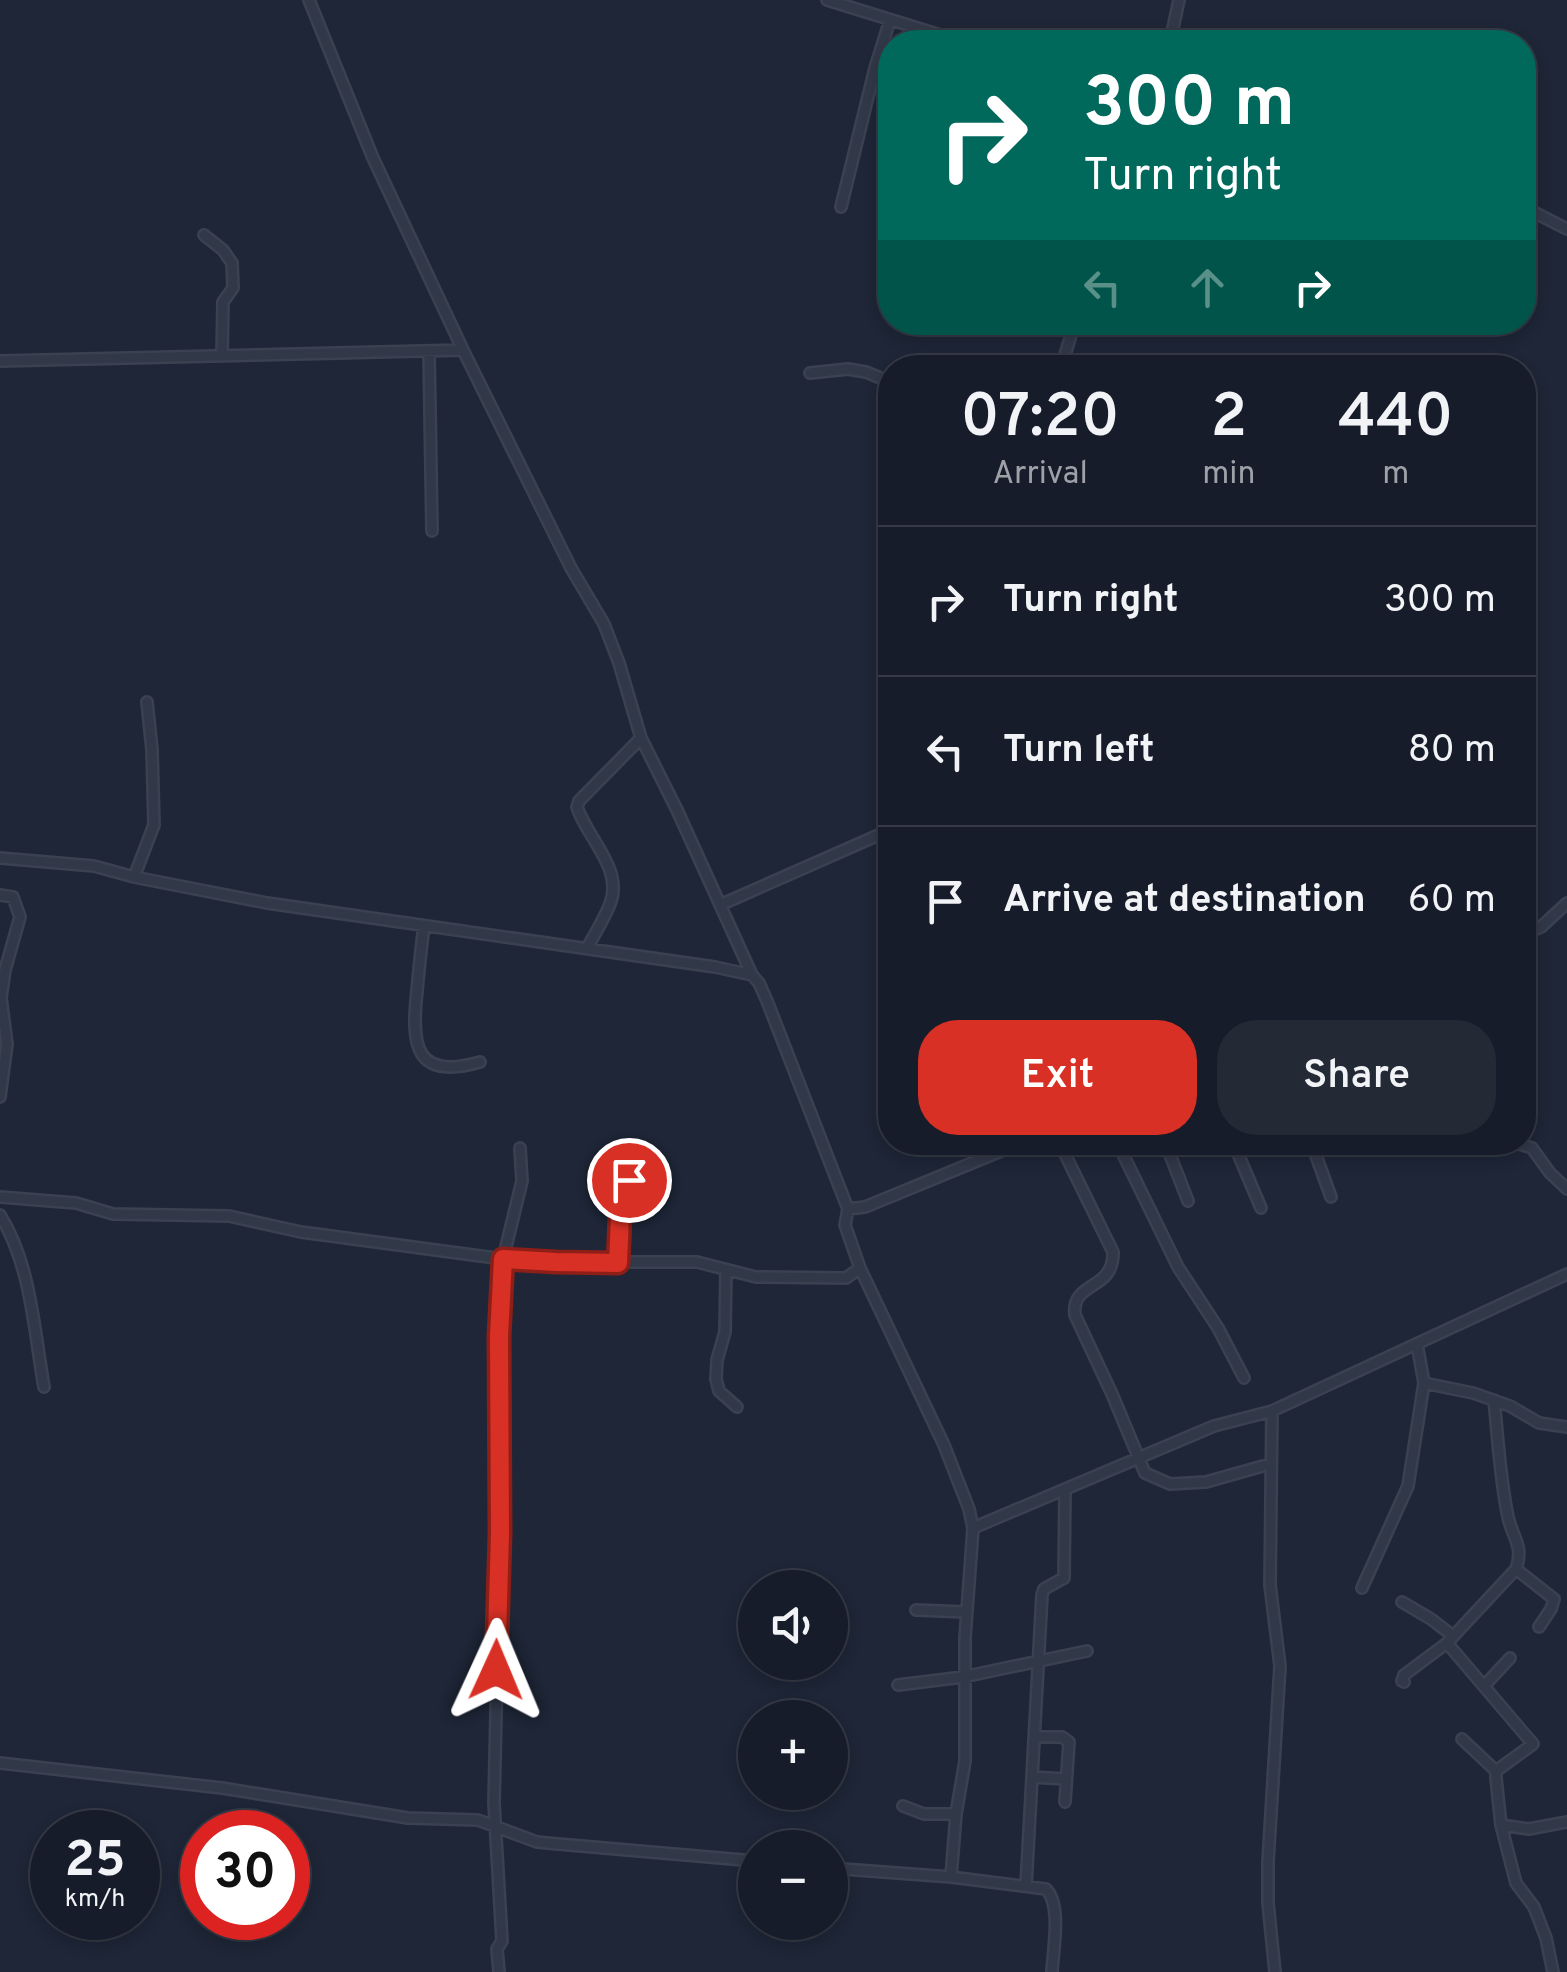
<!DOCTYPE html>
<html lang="en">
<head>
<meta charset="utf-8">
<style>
	body { margin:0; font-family:Overpass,sans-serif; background:#232935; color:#f1f3f6; height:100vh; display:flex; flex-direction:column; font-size:38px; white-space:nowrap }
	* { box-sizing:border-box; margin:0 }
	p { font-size:32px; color:#9ea1a8 }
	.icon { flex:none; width:55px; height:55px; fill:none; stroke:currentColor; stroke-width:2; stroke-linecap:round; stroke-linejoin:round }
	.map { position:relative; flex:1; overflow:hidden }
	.panel { position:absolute; left:878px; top:355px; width:658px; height:800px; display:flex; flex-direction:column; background:#161c29; border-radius:40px; box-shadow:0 5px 15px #0003,0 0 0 2px #353a46 }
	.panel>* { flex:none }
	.banner { position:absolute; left:878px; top:30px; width:658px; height:305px; border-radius:40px; box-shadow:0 5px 15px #0003,0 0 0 2px #353a46; background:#00695c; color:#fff; overflow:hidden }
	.controls { position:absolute; left:738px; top:1570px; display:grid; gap:20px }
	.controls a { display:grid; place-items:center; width:110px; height:110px; border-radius:50%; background:#161c29; box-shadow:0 5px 15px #0003,0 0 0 2px #353a46; font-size:50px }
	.speed { position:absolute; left:30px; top:1810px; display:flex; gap:20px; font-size:50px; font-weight:700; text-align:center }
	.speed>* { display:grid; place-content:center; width:130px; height:130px; border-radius:50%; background:#161c29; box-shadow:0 5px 15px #0003,0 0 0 2px #353a46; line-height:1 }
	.speed small { font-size:25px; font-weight:400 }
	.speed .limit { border:15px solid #d22; background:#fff; color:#111 }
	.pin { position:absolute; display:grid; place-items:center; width:85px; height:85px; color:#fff; margin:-42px; border:5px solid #fff; border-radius:50%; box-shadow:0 2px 10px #0007 }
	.me { position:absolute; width:110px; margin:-55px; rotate:1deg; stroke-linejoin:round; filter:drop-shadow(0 0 8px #0008) }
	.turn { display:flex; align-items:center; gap:35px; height:210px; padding:0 40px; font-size:45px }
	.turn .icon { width:130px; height:130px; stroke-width:2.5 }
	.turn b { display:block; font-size:70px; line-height:85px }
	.lanes { display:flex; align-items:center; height:95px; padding:0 40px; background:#0003; justify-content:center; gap:50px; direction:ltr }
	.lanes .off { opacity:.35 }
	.eta { display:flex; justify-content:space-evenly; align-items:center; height:170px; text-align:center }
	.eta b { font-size:60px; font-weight:600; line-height:70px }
	.button { display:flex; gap:20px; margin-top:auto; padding:20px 40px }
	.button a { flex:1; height:115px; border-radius:40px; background:#d93025; color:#fff; font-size:40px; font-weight:600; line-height:115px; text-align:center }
	.button a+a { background:#232935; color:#f1f3f6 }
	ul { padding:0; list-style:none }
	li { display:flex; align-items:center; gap:30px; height:150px; padding:0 40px; border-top:2px solid #353a46 }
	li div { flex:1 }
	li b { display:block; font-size:38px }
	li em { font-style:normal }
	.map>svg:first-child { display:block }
</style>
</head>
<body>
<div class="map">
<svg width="1567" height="1972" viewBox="0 0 1567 1972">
	<rect width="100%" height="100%" fill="#1e2637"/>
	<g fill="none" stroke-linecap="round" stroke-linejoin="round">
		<g stroke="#3b4151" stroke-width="14">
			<path id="minor" d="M309,0L373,158L463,350L571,568L604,624L619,663L641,738L677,810L752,975L759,983L767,1001L848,1209L845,1225L860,1268L944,1445L969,1509L973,1528L965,1638V1761L956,1814L951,1877
				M827,0L963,42
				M1170,42L1179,0
				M1522,206L1567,229
				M841,207L875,68L890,20
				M204,235L223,250L232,263L233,288L223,302L222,356
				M429,352L432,531
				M0,361L463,350
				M1061,368L1075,322
				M810,373L848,369L866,372L890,382
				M0,858L94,866L134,877L267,903L715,967L752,975
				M134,877L154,825L152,750L147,702
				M0,895L13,897L20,917L5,970L1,998L7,1044L0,1097
				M720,905L890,830
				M424,926C421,948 419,969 417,991C411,1044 414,1081 480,1062
				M1522,935L1541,927L1567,903
				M587,948C595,934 604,919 610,904C624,869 587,838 577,807L579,801L641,738
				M1059,1142L1113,1252C1114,1292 1071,1280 1075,1315L1112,1394L1145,1473L1170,1484L1206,1482L1270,1464
				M1117,1142L1178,1267L1218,1328L1244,1378
				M1165,1142L1188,1201
				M1233,1142L1261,1208
				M1311,1142L1331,1197
				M1513,1142L1532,1148L1550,1173L1567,1189
				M0,1197L76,1203L113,1214L229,1216L301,1232L503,1259L556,1262H697L756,1277L846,1278L860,1268
				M848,1209L865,1207L1023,1142
				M0,1215C31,1265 34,1330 44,1387
				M618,1263L623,1198L636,1163
				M726,1270L725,1332L717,1360L716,1379L719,1391L737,1407
				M1424,1383L1473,1393L1510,1406L1539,1423L1567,1427
				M1494,1400C1498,1439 1500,1479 1508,1517C1513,1539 1524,1546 1516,1569L1447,1643L1533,1744L1496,1771V1778L1501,1825L1516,1883L1534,1907L1546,1938L1553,1972
				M1272,1411L1270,1585L1280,1666L1268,1862V1903L1275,1972
				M973,1528L1214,1426L1272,1411L1567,1274
				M1516,1569L1554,1599L1551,1609L1539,1627
				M1362,1588L1408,1486L1424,1383L1417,1344
				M1402,1602L1431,1619L1453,1636
				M916,1610L966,1612
				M1404,1682L1402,1681L1404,1675L1447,1643
				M898,1685L963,1677L1087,1651
				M1484,1686L1510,1658
				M1035,1737H1062L1069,1742L1065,1802
				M1462,1739L1496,1771
				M0,1763L222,1788L408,1818L478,1820L537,1842L558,1844L755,1861
				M1032,1777L1065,1779
				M903,1806L924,1814H956
				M1501,1825L1529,1829L1567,1822
				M830,1868L951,1877L1046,1889C1062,1905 1053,1950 1052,1972
				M1026,1886L1042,1595L1044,1589L1064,1578L1065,1490
				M499,1972L497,1949L502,1941L494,1803L500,1535L499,1336L503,1259L522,1181L520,1148"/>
		</g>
		<use href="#minor" stroke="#313848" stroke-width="9"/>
	</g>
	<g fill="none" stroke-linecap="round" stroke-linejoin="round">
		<g stroke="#8d1f18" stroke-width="25">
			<path id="route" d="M496,1670L500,1534L499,1336L503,1259L556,1262L618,1263L620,1217L629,1180"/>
		</g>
		<use href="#route" stroke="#d93025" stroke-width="18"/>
	</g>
</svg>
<div class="controls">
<a><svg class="icon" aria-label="sound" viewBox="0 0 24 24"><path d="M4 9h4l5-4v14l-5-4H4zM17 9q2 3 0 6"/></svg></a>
<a>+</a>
<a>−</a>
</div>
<div class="speed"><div>25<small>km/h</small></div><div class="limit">30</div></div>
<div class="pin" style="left:629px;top:1180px;background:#d93025"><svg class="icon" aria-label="arrive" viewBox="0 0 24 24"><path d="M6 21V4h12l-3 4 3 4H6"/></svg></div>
<svg class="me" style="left:496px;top:1670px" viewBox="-20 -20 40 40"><path d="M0-17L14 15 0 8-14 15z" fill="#d93025" stroke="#fff" stroke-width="4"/></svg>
<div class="banner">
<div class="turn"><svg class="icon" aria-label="right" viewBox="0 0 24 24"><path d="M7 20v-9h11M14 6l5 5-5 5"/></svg><div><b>300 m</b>Turn right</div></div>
<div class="lanes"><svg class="icon off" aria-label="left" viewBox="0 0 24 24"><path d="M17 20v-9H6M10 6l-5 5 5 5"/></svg><svg class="icon off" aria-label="ahead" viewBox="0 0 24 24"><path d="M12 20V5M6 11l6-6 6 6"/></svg><svg class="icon" aria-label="right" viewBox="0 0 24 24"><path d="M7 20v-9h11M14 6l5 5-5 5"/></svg></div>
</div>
<section class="panel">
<div class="eta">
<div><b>07:20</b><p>Arrival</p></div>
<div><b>2</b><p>min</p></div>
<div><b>440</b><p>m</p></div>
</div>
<ul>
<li><svg class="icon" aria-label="right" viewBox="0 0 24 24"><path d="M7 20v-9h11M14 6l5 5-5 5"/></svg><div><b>Turn right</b></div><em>300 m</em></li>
<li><svg class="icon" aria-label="left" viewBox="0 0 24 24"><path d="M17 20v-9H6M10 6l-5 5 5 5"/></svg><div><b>Turn left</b></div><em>80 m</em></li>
<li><svg class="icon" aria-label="arrive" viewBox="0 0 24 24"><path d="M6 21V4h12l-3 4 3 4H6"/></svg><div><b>Arrive at destination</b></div><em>60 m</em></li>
</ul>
<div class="button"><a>Exit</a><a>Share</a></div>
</section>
</div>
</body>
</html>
